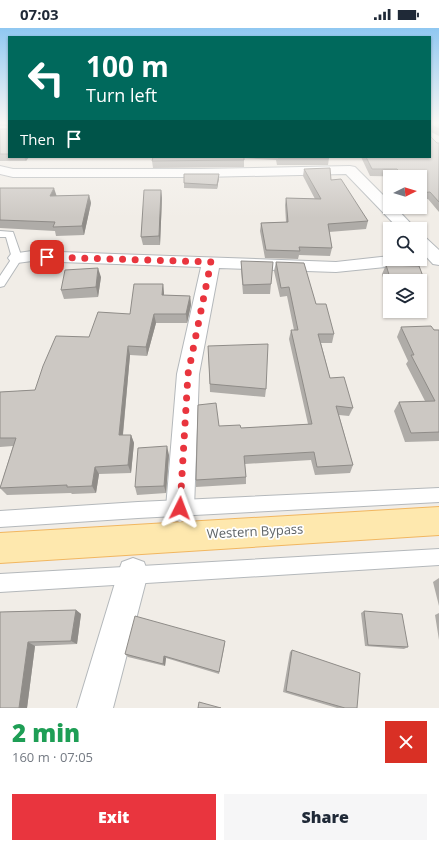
<!DOCTYPE html>
<html lang="en">
<head>
<meta charset="utf-8">
<style>
	body { margin:0; font-family:"Open Sans",sans-serif; background:#f6f6f7; color:#1f2937; height:100vh; display:flex; flex-direction:column; font-size:15px; white-space:nowrap }
	* { box-sizing:border-box; margin:0 }
	p { font-size:13px; color:#747a83 }
	.icon { flex:none; width:22px; height:22px; fill:none; stroke:currentColor; stroke-width:2; stroke-linecap:round; stroke-linejoin:round }
	.map { position:relative; height:680px; overflow:hidden }
	.details { display:flex; flex-direction:column; background:#fff; flex:1 }
	.details>* { flex:none }
	.hud { position:absolute; left:8px; top:8px; width:423px; height:122px; border-radius:0px; box-shadow:0 1px 3px #0004; background:#00695c; color:#fff; overflow:hidden }
	.needle { width:26px; rotate:85deg }
	.tools { position:absolute; left:383px; top:142px; display:grid; gap:8px }
	.tools a { display:grid; place-items:center; width:44px; height:44px; border-radius:0px; background:#fff; box-shadow:0 1px 3px #0004; font-size:20px }
	.pin { position:absolute; display:grid; place-items:center; width:34px; height:34px; color:#fff; margin:-17px; border-radius:8px; box-shadow:0 2px 6px #0006 }
	.me { position:absolute; width:44px; margin:-22px; rotate:3deg; stroke-linejoin:round; filter:drop-shadow(0 0 3px #0008) }
	.turn { display:flex; align-items:center; gap:14px; height:84px; padding:0 12px; font-size:18px }
	.turn .icon { width:52px; height:52px; stroke-width:2.5 }
	.turn b { display:block; font-size:28px; line-height:34px }
	.then { display:flex; align-items:center; height:38px; padding:0 12px; background:#0003; gap:8px; font-size:15px }
	.round { display:grid; place-items:center; flex:none; width:42px; height:42px; border-radius:0px; background:#f6f6f7 }
	.head { display:flex; align-items:center; justify-content:space-between; height:68px; padding:0 12px }
	h1 { font-size:24px; font-weight:800; line-height:30px; color:#1e9e55 }
	.cta { display:flex; gap:8px; margin-top:auto; padding:8px 12px }
	.cta a { flex:1; height:46px; border-radius:0px; background:#e9353e; color:#fff; font-size:16px; font-weight:800; line-height:46px; text-align:center }
	.cta a+a { background:#f6f6f7; color:#1f2937 }
	.status { display:flex; justify-content:space-between; align-items:center; height:28px; padding:0 20px; background:#fff; direction:ltr }
	.status svg { height:11px; fill:currentColor }
	.map>svg:first-child { display:block }
</style>
</head>
<body>
<div class="status"><b>07:03</b><svg viewBox="0 0 49 12"><path d="M0 12V9h3v3zM5 12V6h3v6zM10 12V3h3v9zM15 12V0h3v12zM26 1h20v11H26zM47 4h2v5h-2z"/></svg></div>
<div class="map">
<svg width="439" height="680" viewBox="0 0 439 680">
	<rect width="100%" height="100%" fill="#f1ede7"/>
	<g fill="none" stroke-linecap="round" stroke-linejoin="round">
		<g stroke="#b4b8bb" stroke-width="2">
			<path id="service" d="M0,203L13,204L22,230L4,258L0,259V248L12,230L6,209H0Z
				M439,460V474L138,490L0,499V483L138,474Z
				M439,521V537L0,564V546Z"/>
		</g>
		<g stroke="#b4b8bb" stroke-width="2">
			<path id="minor" d="M0,138L13,141H201L350,138L355,139L390,174V179H395L416,201H399L346,146L201,149H13L0,146Z
				M420,208L426,210L439,222V237L433,236L420,222Z
				M32,223L336,234L390,228V231H420V227L424,231L421,235L415,236L336,244L219,240L199,346L194,480L190,490L180,494L170,490L166,480L177,346L201,239L32,233L17,235L11,234L8,230L11,226Z
				M133,530L144,534L148,545L113,680H77L118,545L122,534Z"/>
		</g>
		<g stroke="#f1b660" stroke-width="2">
			<path id="primary" d="M439,479V507L0,535V505Z"/>
		</g>
		<use href="#service" fill="#fff" fill-rule="evenodd"/>
		<use href="#minor" fill="#fff" fill-rule="evenodd"/>
		<use href="#primary" fill="#fee8ae" fill-rule="evenodd"/>
	</g>
	<path fill="#afaca8" d="M0,95H9V129H29L26,133H0V101H8V98H0Z
		M430,95H439V108L431,104V109L437,115H439V184L428,171L420,172V149L370,148L361,129H430Z
		M153,129H329V130L328,137H277L276,132L244,130V139L153,140L152,133Z
		M304,141L331,152L368,193L366,201L329,204L332,220L330,228L299,227L298,231L265,230L260,203L261,195L286,194L285,177L286,170L315,171L303,148Z
		M219,150L217,161L184,160V155Z
		M0,160L57,168L89,167L91,175L84,207L56,208L55,203L0,200Z
		M161,162L162,170L160,217H143L141,209Z
		M241,233L271,256L270,266H243L241,242Z
		M276,234L316,276L334,306L332,315H321L330,350L353,380L349,388L339,387L353,437L350,445L315,447L311,432L245,436L246,449V456L196,459V452L219,398L241,400L308,396L289,311L291,302H294L287,268L280,269L274,243Z
		M386,237L419,238L426,256L421,266H420V253H390V264H387L382,246Z
		M101,249L98,269L64,271L61,262Z
		M163,256L164,267L190,268L191,277L187,295H156L147,328L130,327L123,407H131L134,415L131,445L99,446L96,465L72,466L71,465L7,467L0,460L13,418L0,419V364L35,362L89,309L130,286Z
		M401,299L439,302V413L405,414L394,383L399,374L425,373L406,336L408,333L397,309Z
		M208,318L266,361L265,369L210,364Z
		M169,427L166,465L137,467L135,459Z
		M439,550V578L433,554Z
		M76,582L81,586L77,616L35,618L27,680H0V584Z
		M364,583L408,619L404,621L365,618L361,585Z
		M439,585V612L435,587Z
		M225,615L219,646L166,630L165,638L128,629L125,626Z
		M292,622L357,680H337L283,664L290,624Z"/>
	<path fill="#8f8c88" d="M24,129H29L26,133Z
		M219,146V150L217,161V157Z
		M54,160L57,169L50,168Z
		M161,162L162,170L160,217L159,208Z
		M89,167L91,175L84,207L82,198Z
		M98,240L101,249L98,269L96,259Z
		M163,256L164,265L163,276L162,267Z
		M190,268L191,277L187,295L186,286Z
		M154,286L156,295L147,328L146,319Z
		M128,318L130,327L122,415L119,407Z
		M131,407L134,415L131,445L128,437Z
		M167,418L169,427L166,465L164,458Z
		M95,439L99,446L96,465L92,458Z
		M76,582L81,586L77,616L71,613Z
		M28,614L35,618L27,680H19Z
		M164,628L166,630L165,638L163,636Z"/>
	<path fill="#ccc8c3" stroke="#8f8c88" d="M8,95H9V126H0V101H8Z
		M430,95H439V101L431,97V109L437,115H439V174L430,164L420,165V149H405L397,141H372L366,129H430Z
		M153,129H244V132L152,133Z
		M278,129H329V130H278Z
		M330,140L331,152L341,151L368,193L328,196L332,220L299,219L300,223L266,222L261,195L288,194L286,170L321,171L304,141Z
		M184,146H219L217,157L184,155Z
		M0,160H54L50,168L89,167L82,198L53,199L55,194L0,192Z
		M144,162H161L159,208L141,209Z
		M241,233L273,234L271,256L243,257Z
		M276,234L304,235L316,276H326L334,306H318L330,350L344,349L353,380L336,378L353,437L317,439L314,424L244,428L246,449L196,452L198,377L216,375L219,398L240,397L241,400L312,396L291,302H298L289,259L281,260Z
		M386,237L419,238L426,256H420V253H391Z
		M98,240L96,259L61,262L65,242Z
		M134,256H163L162,267L190,268L186,286H154L146,319L128,318L119,407H131L128,437L95,439L92,458L67,459V457L0,460L16,410H0V364L35,362L43,338L56,308L89,309L98,284L130,286Z
		M431,298L434,302H439V404L411,405L399,374L435,373L411,327H414L401,299Z
		M268,316L266,361L210,356L208,318Z
		M167,418L164,458L135,459L138,420Z
		M76,582L71,613L28,614L19,680H0V584Z
		M364,583L402,586L408,619L368,617Z
		M135,588L225,613L219,644L164,628L163,636L125,626Z
		M292,622L360,645L357,680H345L286,663Z
		M199,674L221,680H198Z"/>
	<linearGradient id="sky" x2="0" y2="1"><stop stop-color="#8fc7f1"/><stop offset="0.5" stop-color="#f9f7f4"/><stop offset="1" stop-color="#f9f7f4" stop-opacity="0"/></linearGradient>
	<rect width="439" height="190" fill="url(#sky)"/>
	<g fill="none" stroke-linecap="round" stroke-linejoin="round">
		<path stroke="#e9353e" stroke-width="7" stroke-dasharray="0 12.6" d="M47,229L211,234L188,346L180,480"/>
	</g>
	<g text-anchor="middle" dominant-baseline="central" stroke-width="3.5" stroke-linejoin="round" paint-order="stroke">
		<g font-size="13" fill="#5f6467" stroke="#fff">
			<text transform="translate(255 503) rotate(-3)">Western Bypass</text>
		</g>
	</g>
</svg>
<div class="tools">
<a><svg class="needle" viewBox="-14 -14 28 28"><path d="M0-13l5 13h-10z" fill="#e53935"/><path d="M0 13l5-13h-10z" fill="#747a83"/></svg></a>
<a><svg class="icon" aria-label="search" viewBox="0 0 24 24"><circle cx="10" cy="10" r="6"/><path d="M15 15l6 6"/></svg></a>
<a><svg class="icon" aria-label="layers" viewBox="0 0 24 24"><path d="M12 4l9 5-9 5-9-5zM3 14l9 5 9-5"/></svg></a>
</div>
<div class="pin" style="left:47px;top:229px;background:#d93025"><svg class="icon" aria-label="arrive" viewBox="0 0 24 24"><path d="M6 21V4h12l-3 4 3 4H6"/></svg></div>
<svg class="me" style="left:180px;top:480px" viewBox="-20 -20 40 40"><path d="M0-17L14 15 0 8-14 15z" fill="#e9353e" stroke="#fff" stroke-width="4"/></svg>
<div class="hud">
<div class="turn"><svg class="icon" aria-label="left" viewBox="0 0 24 24"><path d="M17 20v-9H6M10 6l-5 5 5 5"/></svg><div><b>100 m</b>Turn left</div></div>
<div class="then">Then<svg class="icon" aria-label="arrive" viewBox="0 0 24 24"><path d="M6 21V4h12l-3 4 3 4H6"/></svg></div>
</div>
</div>
<section class="details">
<div class="head"><div><h1>2 min</h1><p>160 m · 07:05</p></div><a class="round" style="background:#d93025;color:#fff"><svg class="icon" aria-label="close" viewBox="0 0 24 24"><path d="M6 6l12 12M18 6L6 18"/></svg></a></div>
<div class="cta"><a>Exit</a><a>Share</a></div>
</section>
</body>
</html>
